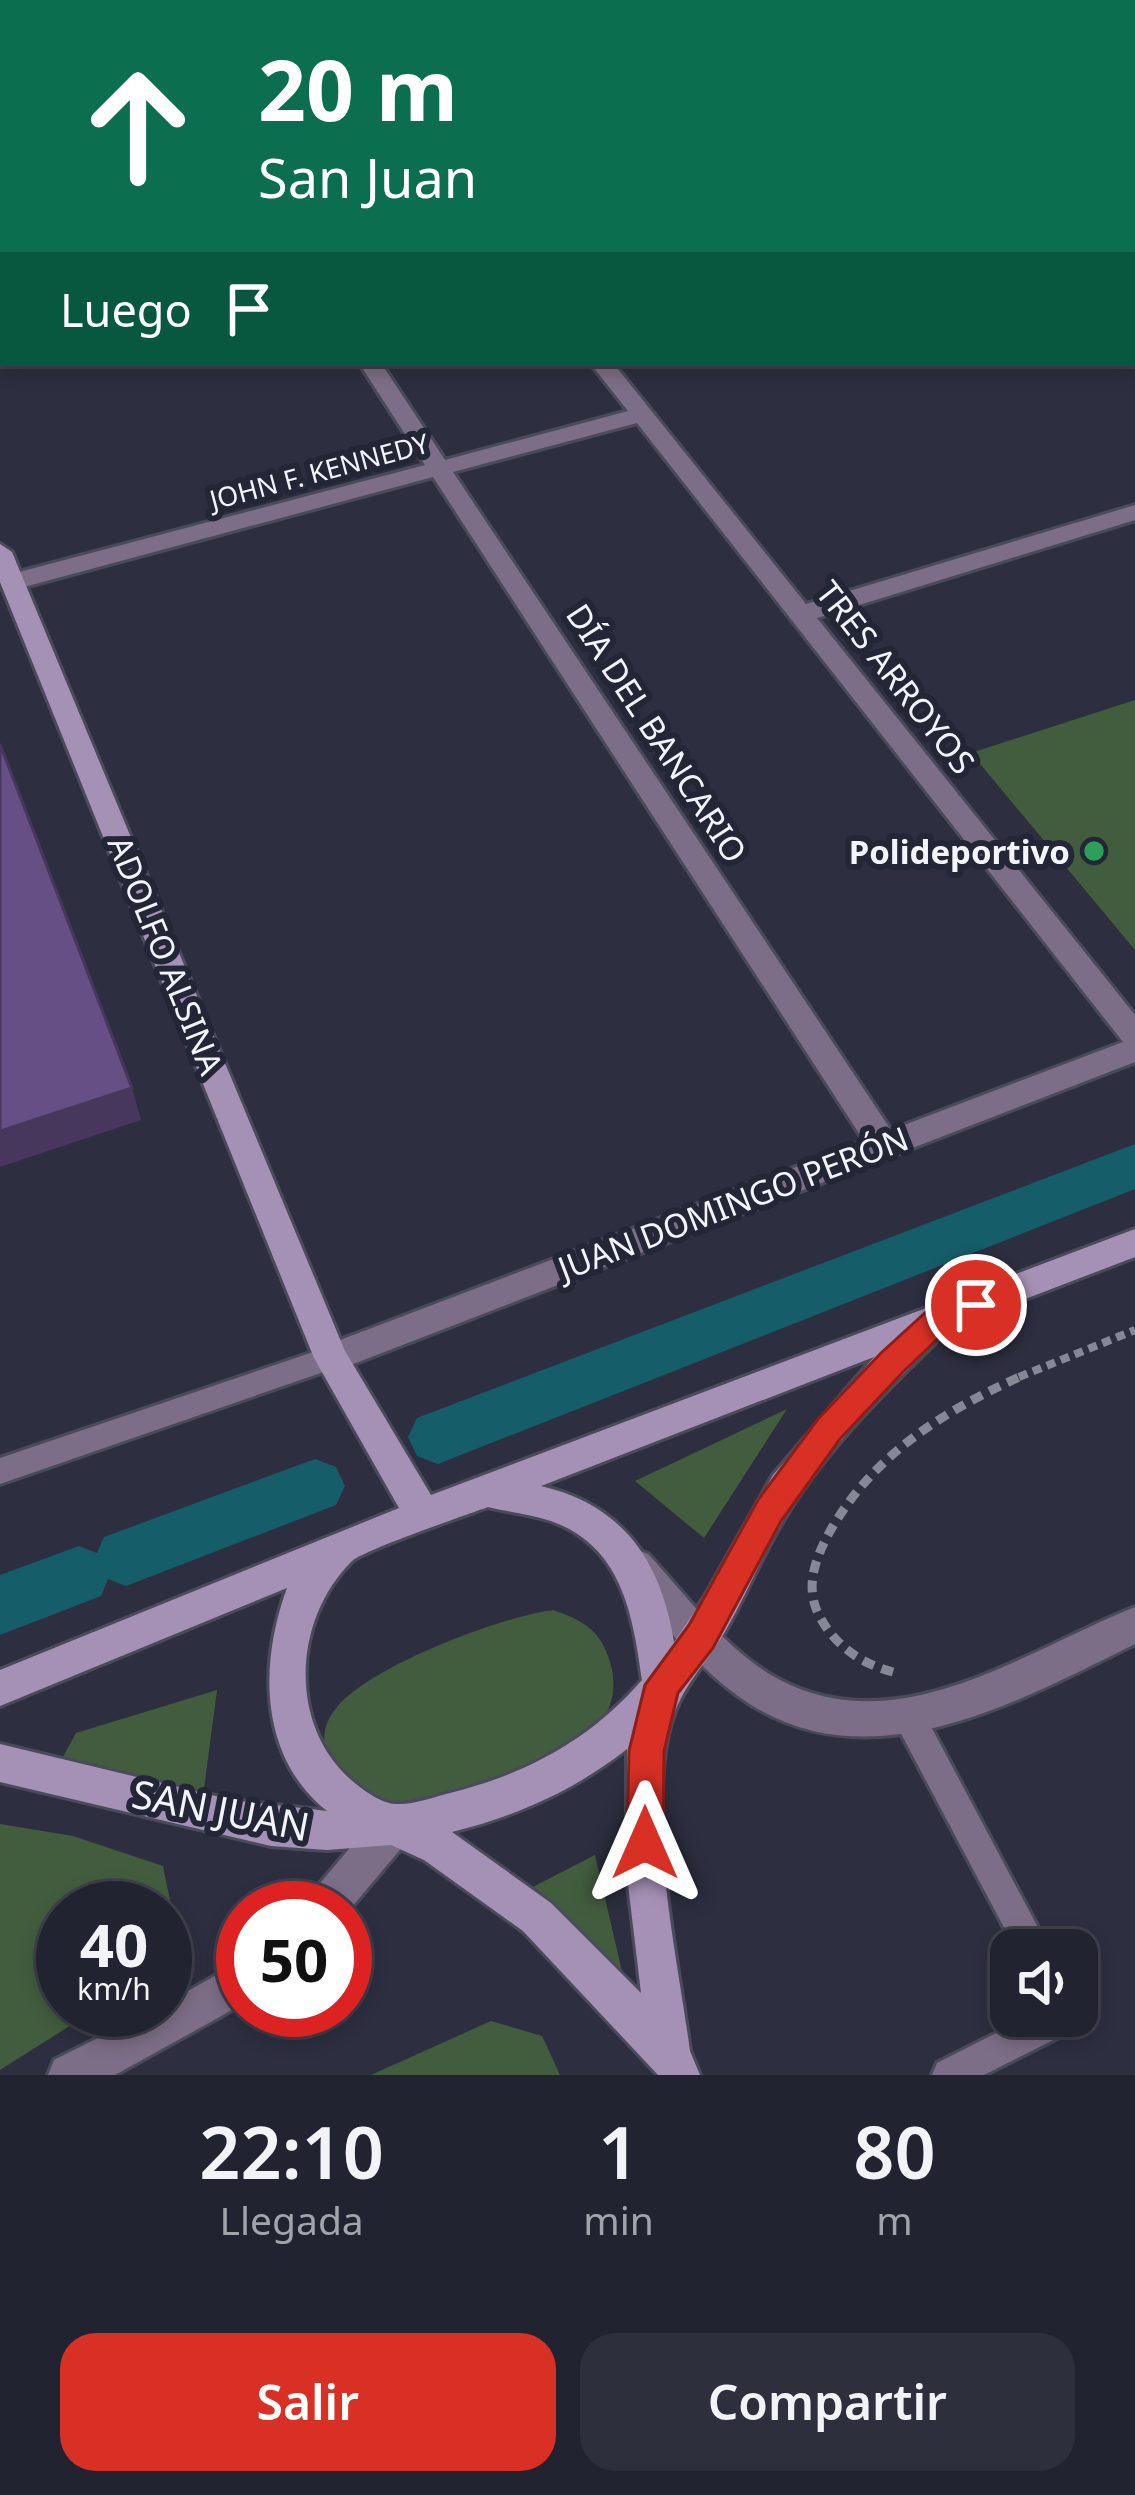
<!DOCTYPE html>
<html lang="es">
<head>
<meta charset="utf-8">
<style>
	body { margin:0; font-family:"Noto Sans",sans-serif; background:#2e2f3d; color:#f1f3f6; height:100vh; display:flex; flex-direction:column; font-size:45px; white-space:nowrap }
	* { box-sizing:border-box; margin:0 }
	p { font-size:39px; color:#a2a4ab }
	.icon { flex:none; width:66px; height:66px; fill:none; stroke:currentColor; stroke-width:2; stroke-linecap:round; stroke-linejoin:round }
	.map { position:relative; height:2075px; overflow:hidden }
	.sheet { display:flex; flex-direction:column; background:#222331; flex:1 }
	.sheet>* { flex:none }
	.banner { position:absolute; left:0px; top:0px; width:1137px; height:366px; box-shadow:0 6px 18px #0003,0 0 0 3px #3f404d; background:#0b6e4f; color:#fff; overflow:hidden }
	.fabs { position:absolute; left:990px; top:1929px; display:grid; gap:24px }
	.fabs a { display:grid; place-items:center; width:108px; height:108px; border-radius:24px; background:#222331; box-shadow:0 6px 18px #0003,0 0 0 3px #3f404d; font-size:60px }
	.speed { position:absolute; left:36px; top:1881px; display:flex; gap:24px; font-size:60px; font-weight:700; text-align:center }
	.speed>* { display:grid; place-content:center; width:156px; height:156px; border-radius:50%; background:#222331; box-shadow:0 6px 18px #0003,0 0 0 3px #3f404d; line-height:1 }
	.speed small { font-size:30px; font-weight:400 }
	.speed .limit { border:18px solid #d22; background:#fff; color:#111 }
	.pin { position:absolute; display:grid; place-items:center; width:102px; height:102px; color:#fff; margin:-51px; border:6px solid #fff; border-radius:50%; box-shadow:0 3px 12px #0007 }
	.me { position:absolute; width:132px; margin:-66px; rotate:0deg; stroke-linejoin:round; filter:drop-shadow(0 0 9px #0008) }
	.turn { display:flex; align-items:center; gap:42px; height:252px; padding:0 60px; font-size:54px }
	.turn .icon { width:156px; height:156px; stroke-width:2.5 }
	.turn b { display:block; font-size:84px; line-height:102px }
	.then { display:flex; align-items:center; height:114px; padding:0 60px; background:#0003; gap:24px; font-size:45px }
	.eta { display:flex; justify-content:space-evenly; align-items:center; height:204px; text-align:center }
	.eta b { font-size:72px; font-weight:600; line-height:84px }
	.button { display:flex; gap:24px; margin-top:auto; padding:24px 60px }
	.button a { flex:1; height:138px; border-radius:36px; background:#d93025; color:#fff; font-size:48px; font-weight:600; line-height:138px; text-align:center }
	.button a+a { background:#2e2f3d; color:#f1f3f6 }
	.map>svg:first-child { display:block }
</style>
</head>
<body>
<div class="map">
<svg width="1135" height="2075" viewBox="0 0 1135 2075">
	<rect width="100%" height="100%" fill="#2d2f41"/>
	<path fill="#425d3e" d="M1135,700V950L971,753Z
		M787,1409L704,1538L635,1481Z
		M553,1610C582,1620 601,1630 610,1662C616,1682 615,1704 600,1722C587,1737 520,1784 502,1790C476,1797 447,1800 420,1804C369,1814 294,1758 337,1707C371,1666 500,1617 553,1610Z
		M217,1690L203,1796L54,1773L76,1733Z
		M0,1824L73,1836L163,1866L177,1935L165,1947V1908H63V2010H95L0,2070Z
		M595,1855L630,2006L529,1889Z
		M491,2021L542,2036L560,2075H371Z"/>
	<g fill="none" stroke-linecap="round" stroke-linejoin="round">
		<path fill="#165d6a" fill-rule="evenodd" d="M1135,1144V1189L438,1464L417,1456L408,1437L417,1418Z
			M315,1459L336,1467L345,1486L336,1505L126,1586L108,1579L101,1596L0,1635V1575L79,1546L97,1553L104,1537Z"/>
		<g stroke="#494b5b" stroke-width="6">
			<path id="service" d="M331,1346L341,1350L345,1358L341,1366L0,1484V1458Z
				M909,1702L920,1706L1050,1950H1016L898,1728L894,1717L898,1706Z
				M1077,2005L1082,2016L1077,2028L984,2075H932L937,2063L1030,2016H1077Z"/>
		</g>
		<g stroke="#494b5b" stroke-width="6">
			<path id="minor" d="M114,0H132L134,3H116Z
				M310,0H328L330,3H312Z
				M844,0H863L865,3H846Z
				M931,0H961L929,3Z
				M3,202V214L0,215V203Z
				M1134,238H1135V251H1134Z
				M1134,273H1135V285H1134Z
				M359,363H381L445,460L628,411L590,363H613L806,604L1135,505V520L817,618L1135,1015V1062L343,1368L331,1373L319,1368L314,1358L319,1348L864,1141L433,477L13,590L1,582L4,576L425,465ZM637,423L1123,1042L891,1130L453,472Z
				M635,1549L648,1554C688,1597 727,1652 780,1680C900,1743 1026,1650 1135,1607V1644C1015,1703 865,1788 738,1696C694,1664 659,1618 622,1578L617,1566L622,1554Z
				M395,1805L409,1811L415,1825L409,1839L345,1915V1908H305L311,1894L381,1811Z
				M243,1960V2004L115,2075H48L54,2060L154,2010H165V2004Z"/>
		</g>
		<g stroke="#494b5b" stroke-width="6">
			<path id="secondary" d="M0,544L12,552L345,1351L431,1495L1135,1229V1257L939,1332L935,1343C878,1398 821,1455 781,1524C761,1558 746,1595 726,1630C698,1677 674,1691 665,1750C652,1848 677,1954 690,2051L700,2075H658L523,1931L424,1860L391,1845L327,1850L271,1846L0,1782V1744L232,1800L327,1811C259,1757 259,1664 287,1588L0,1706V1670L399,1508L314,1358L0,582ZM874,1357L773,1475L705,1596L674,1642C661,1561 623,1505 541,1486ZM488,1507C508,1512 531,1514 551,1521C622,1546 633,1615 642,1680C590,1740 526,1774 450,1793C434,1797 413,1805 396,1804C383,1804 366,1792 356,1784C287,1729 292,1620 352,1561C364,1550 466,1515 488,1507ZM627,1749V1876L641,1993L551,1903L452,1832C517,1816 575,1790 627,1749Z"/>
		</g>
		<path stroke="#878897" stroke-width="8" stroke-dasharray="9 6" stroke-linecap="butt" d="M1019,1377L1135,1330"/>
		<path stroke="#878897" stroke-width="9" stroke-dasharray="12 8" stroke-linecap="butt" d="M893,1672C862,1664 837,1647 821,1619C804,1590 814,1561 829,1533C873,1454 945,1410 1026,1374"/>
		<use href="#service" fill="#7c6e86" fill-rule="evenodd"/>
		<use href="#minor" fill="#7c6e86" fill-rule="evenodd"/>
		<use href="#secondary" fill="#a691b6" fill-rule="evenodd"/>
	</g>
	<path fill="#47375d" d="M132,1088L141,1120L0,1167V1131Z"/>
	<path fill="#664f85" stroke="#47375d" stroke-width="3" d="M0,744L132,1088L0,1131Z"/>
	<path fill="#d93025" stroke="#8d1f18" stroke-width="3" d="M976,1292L987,1296L991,1305L987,1314L947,1330L903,1372L840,1439L781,1521L713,1648L678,1693L664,1751L663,1843L658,1856L645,1861L633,1856L627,1843L629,1751L645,1685L689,1625L758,1500L818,1419L881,1353L926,1312Z"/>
	<circle fill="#2e9e5b" stroke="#232636" stroke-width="4.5" cx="1094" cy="851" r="12"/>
	<g text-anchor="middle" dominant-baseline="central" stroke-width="12" stroke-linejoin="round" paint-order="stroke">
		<g font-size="27" fill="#f3f4fe" stroke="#232636">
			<text transform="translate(319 471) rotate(-15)">JOHN F. KENNEDY</text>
		</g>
		<g font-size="33" fill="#f3f4fe" stroke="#232636">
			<text transform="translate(896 677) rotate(52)">TRES ARROYOS</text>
			<text transform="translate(657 733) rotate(57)">DÍA DEL BANCARIO</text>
			<text transform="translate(166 955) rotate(68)">ADOLFO ALSINA</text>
			<text transform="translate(733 1203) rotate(-21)">JUAN DOMINGO PERÓN</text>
		</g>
		<g font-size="33" font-weight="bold" fill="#f3f4fe" stroke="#232636" text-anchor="end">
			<text x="1070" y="851">Polideportivo</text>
		</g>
		<g font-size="39" fill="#f3f4fe" stroke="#232636">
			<text transform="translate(221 1809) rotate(11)">SAN JUAN</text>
		</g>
	</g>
</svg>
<div class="fabs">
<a><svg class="icon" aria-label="sound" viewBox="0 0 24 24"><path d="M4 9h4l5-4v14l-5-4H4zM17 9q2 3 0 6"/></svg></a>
</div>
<div class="speed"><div>40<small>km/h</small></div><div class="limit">50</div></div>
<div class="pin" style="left:976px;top:1305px;background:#d93025"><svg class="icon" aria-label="arrive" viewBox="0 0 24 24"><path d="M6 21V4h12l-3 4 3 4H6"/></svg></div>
<svg class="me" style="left:645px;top:1843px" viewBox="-20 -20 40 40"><path d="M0-17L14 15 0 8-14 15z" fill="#d93025" stroke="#fff" stroke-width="4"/></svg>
<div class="banner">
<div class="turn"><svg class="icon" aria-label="ahead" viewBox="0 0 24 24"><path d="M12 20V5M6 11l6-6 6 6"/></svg><div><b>20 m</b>San Juan</div></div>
<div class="then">Luego<svg class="icon" aria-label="arrive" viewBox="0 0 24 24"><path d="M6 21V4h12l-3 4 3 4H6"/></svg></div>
</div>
</div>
<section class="sheet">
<div class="eta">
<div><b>22:10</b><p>Llegada</p></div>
<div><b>1</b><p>min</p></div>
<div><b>80</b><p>m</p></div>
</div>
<div class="button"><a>Salir</a><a>Compartir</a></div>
</section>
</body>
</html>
